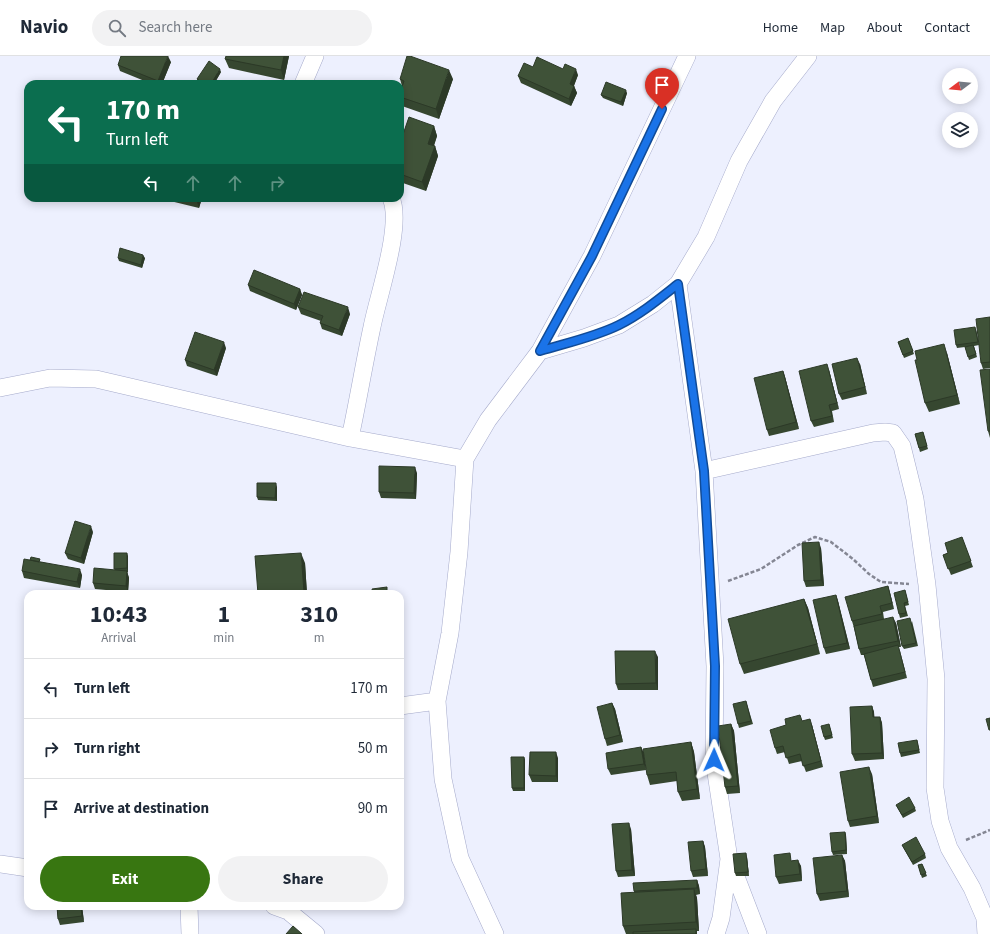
<!DOCTYPE html>
<html lang="en">
<head>
<meta charset="utf-8">
<style>
	body { margin:0; font-family:"Source Sans 3",sans-serif; background:#f2f2f3; color:#1f2937; height:100vh; display:flex; flex-direction:column; font-size:15px; white-space:nowrap }
	* { box-sizing:border-box; margin:0 }
	p { font-size:13px; color:#747a83 }
	.icon { flex:none; width:22px; height:22px; fill:none; stroke:currentColor; stroke-width:2; stroke-linecap:round; stroke-linejoin:round }
	.map { position:relative; flex:1; overflow:hidden }
	.details { position:absolute; left:24px; top:534px; width:380px; height:320px; display:flex; flex-direction:column; background:#fff; border-radius:12px; box-shadow:0 2px 10px #0003 }
	.details>* { flex:none }
	.top-card { position:absolute; left:24px; top:24px; width:380px; height:122px; border-radius:12px; box-shadow:0 2px 10px #0003; background:#0b6e4f; color:#fff; overflow:hidden }
	.needle { width:26px; rotate:254deg }
	.buttons { position:absolute; left:942px; top:12px; display:grid; gap:8px }
	.buttons a { display:grid; place-items:center; width:36px; height:36px; border-radius:50%; background:#fff; box-shadow:0 2px 10px #0003; font-size:20px }
	.pin { position:absolute; display:grid; place-items:center; width:34px; height:34px; color:#fff; margin:-41px -17px; border-radius:50% 50% 50% 0; rotate:-45deg; box-shadow:0 0 4px #0007 }
	.pin .icon { rotate:45deg }
	.me { position:absolute; width:44px; margin:-22px; rotate:1deg; stroke-linejoin:round; filter:drop-shadow(0 0 3px #0008) }
	.turn { display:flex; align-items:center; gap:14px; height:84px; padding:0 16px; font-size:18px }
	.turn .icon { width:52px; height:52px; stroke-width:2.5 }
	.turn b { display:block; font-size:28px; line-height:34px }
	.lanes { display:flex; align-items:center; height:38px; padding:0 16px; background:#0003; justify-content:center; gap:20px; direction:ltr }
	.lanes .off { opacity:.35 }
	.eta { display:flex; justify-content:space-evenly; align-items:center; height:68px; text-align:center }
	.eta b { font-size:24px; font-weight:700; line-height:28px }
	.primary-button { display:flex; gap:8px; margin-top:auto; padding:8px 16px }
	.primary-button a { flex:1; height:46px; border-radius:24px; background:#387611; color:#fff; font-size:16px; font-weight:700; line-height:46px; text-align:center }
	.primary-button a+a { background:#f2f2f3; color:#1f2937 }
	ul { padding:0; list-style:none }
	li { display:flex; align-items:center; gap:12px; height:60px; padding:0 16px; border-top:1px solid #e0e1e3 }
	li div { flex:1 }
	li b { display:block; font-size:15px }
	li em { font-style:normal }
	header { display:flex; align-items:center; gap:24px; box-sizing:border-box; height:56px; padding:0 20px; background:#fff; border-bottom:1px solid #e0e1e3 }
	header strong { font-size:19px }
	nav { display:flex; gap:22px; margin-inline-start:auto; font-size:14px }
	.search { width:280px; height:36px; background:#f2f2f3; display:flex; align-items:center; gap:10px; box-sizing:border-box; padding:0 14px; border-radius:22px; color:#747a83; font-size:15px }
	.map>svg:first-child { display:block }
</style>
</head>
<body>
<header>
<strong>Navio</strong>
<div class="search"><svg class="icon" aria-label="search" viewBox="0 0 24 24"><circle cx="10" cy="10" r="6"/><path d="M15 15l6 6"/></svg>Search here</div>
<nav><a>Home</a><a>Map</a><a>About</a><a>Contact</a></nav>
</header>
<div class="map">
<svg width="990" height="878" viewBox="0 0 990 878">
	<rect width="100%" height="100%" fill="#edf0fe"/>
	<g fill="none" stroke-linecap="round" stroke-linejoin="round">
		<g stroke="#a5aacb" stroke-width="18">
			<path id="minor" d="M303,28L315,0
				M678,228L704,415L715,610L714,704L729,803L721,862L716,878
				M540,295L584,282L619,269L653,248L678,228L706,181L739,105L773,45L808,0
				M0,332L50,322L96,323L350,382L465,403
				M350,382C358,345 364,308 372,271C378,240 403,169 391,142
				M704,415L873,377L885,376L893,377L902,390L915,443L927,529L936,623L935,732L940,765L949,792L972,832L985,862L986,878
				M400,650L437,645
				M730,805L758,878
				M0,808L28,812
				M189,850L190,878
				M274,850L288,855L316,878
				M495,878L460,802L443,723L437,645L450,577L459,496L465,403L488,364L540,295L592,200L687,0"/>
		</g>
		<path stroke="#848693" stroke-width="2.5" stroke-dasharray="4 2" stroke-linecap="butt" d="M728,525L761,513L798,489L815,481L831,486L853,503L869,518L881,526L909,528
			M966,784L990,774"/>
		<use href="#minor" stroke="#fff" stroke-width="17"/>
	</g>
	<path fill="#364730" d="M289,0L284,24L229,12L225,3Z
		M171,6L162,28H152L120,15L118,9Z
		M533,11L563,13L578,19L574,30L577,37L571,50L521,27L518,20Z
		M221,16L214,28H201L199,26L197,23Z
		M400,23H453L439,63L402,50L400,44V37L402,30Z
		M627,37L623,50L603,42L601,39Z
		M434,70L437,80L434,90H435L438,100L426,135L400,126V87Z
		M162,142H202L199,152L162,143Z
		M202,142H212L211,144Z
		M118,202H145L142,212L119,205Z
		M248,229L300,233L302,239L296,254L250,235Z
		M298,251L350,258L342,280L322,273L320,267L321,265L301,258Z
		M990,261V312L983,313L981,307Z
		M976,274L979,289L974,290L977,301L969,304L965,291L957,292L956,289Z
		M908,282L914,298L904,302L898,286Z
		M226,292L217,320L187,310L185,304Z
		M947,297L960,348L929,356L925,347L917,304Z
		M860,308L867,338L842,344L839,338Z
		M990,313V382L988,375Z
		M829,314L839,353L832,355L834,366L814,371L811,365Z
		M783,315L785,321L799,373L769,380L767,374Z
		M923,376L928,393L920,396L915,378Z
		M417,417L416,443L381,442L379,436Z
		M277,431V445L258,444L257,441Z
		M93,476L84,508L68,503L65,497Z
		M962,481L973,511L951,519L943,499L948,497Z
		M821,492L824,530L806,531L804,525Z
		M128,500V516H127L129,522L128,536L95,533L93,527L115,514L114,513Z
		M41,506L82,519L80,532L24,522L22,515Z
		M305,507L307,538H258Z
		M888,530L890,537L894,553L883,556L884,563L896,567L901,591H898L907,622L873,631L864,599H861L859,593L854,572L852,565Z
		M905,534L909,549L905,550L908,560L900,562L899,558Z
		M836,539L838,545L850,593L826,598L824,592Z
		M804,543L808,552L820,598L744,618L740,608Z
		M912,565L918,590L904,593L902,590Z
		M658,601V634H618L616,628Z
		M400,630L402,638L400,639Z
		M746,645L753,668L739,672L738,668Z
		M612,647L615,653L623,686L607,690L605,683Z
		M872,650L874,656V661H880L882,667L884,703L855,705L852,698Z
		M803,665L812,669L823,711L806,716L802,705L789,708L785,696L777,698L775,692Z
		M731,668L734,675L740,737L727,738L725,731Z
		M829,668L833,682L825,684L824,681Z
		M917,684L920,697L901,701L900,697Z
		M691,686L694,696L700,743L682,745L678,736L677,725L650,729L647,719Z
		M641,691L644,698L646,714L611,719L608,713Z
		M524,701L525,704V735H513L512,732Z
		M558,702V726H532L529,719Z
		M872,718L879,767L850,771L848,765Z
		M896,749L915,752L916,755L903,762Z
		M631,773L635,820L618,821L616,815Z
		M845,776L846,779L847,798L833,799L832,796Z
		M703,785L705,791L708,820L693,821L691,815Z
		M902,789L925,798L926,802L913,809Z
		M842,799L845,805L849,841L820,845L817,838Z
		M747,801L749,820H736L735,817Z
		M793,804L801,810L802,825L779,828L776,821Z
		M922,808L927,820L922,822L918,809Z
		M697,824L699,830L700,838L696,839L697,842L699,875H697V878H626L623,870L634,836V835Z
		M57,850H82L84,866L60,869L58,863Z"/>
	<path fill="#2c3927" d="M168,0L171,6L162,28H159L158,25Z
		M284,0H289L284,24L281,14Z
		M220,13L221,16L214,28H211Z
		M576,13L578,19L572,34L570,28Z
		M449,14L453,23L439,63L436,53Z
		M574,30L577,37L571,50L569,43Z
		M626,34L627,37L623,50L621,46Z
		M434,70L437,80L431,97L428,88Z
		M435,90L438,100L426,135L422,126Z
		M196,142H202L199,152L196,143Z
		M143,199L145,202L142,212L141,209Z
		M300,233L302,239L296,254L294,248Z
		M348,251L350,258L342,280L339,274Z
		M975,271L976,274L979,289L978,286Z
		M224,286L226,292L217,320L214,314Z
		M944,288L947,297L960,348L957,339Z
		M857,302L860,308L867,338L865,331Z
		M827,308L829,314L839,353L837,347Z
		M783,315L785,321L799,373L796,366Z
		M415,411L417,417L416,443L414,437Z
		M276,427L277,431V445L275,442Z
		M91,470L93,476L84,508L81,502Z
		M819,486L821,492L824,530L821,524Z
		M127,497L128,500V516L127,512Z
		M301,497L305,507L307,538H305L304,536Z
		M80,513L82,519L80,532L77,526Z
		M127,515L129,522L128,536L126,530Z
		M888,530L890,537L894,553L892,547Z
		M836,539L838,545L850,593L847,587Z
		M804,543L808,552L820,598L817,588Z
		M893,561L896,567L901,591L898,585Z
		M898,589L900,595L907,622L905,616Z
		M655,595L658,601V634L656,627Z
		M612,647L615,653L623,686L620,679Z
		M872,650L874,656L875,667L873,661Z
		M880,661L882,667L884,703L882,697Z
		M810,663L812,669L823,711L821,705Z
		M731,668L734,675L740,737L738,730Z
		M691,686L694,696L700,743L697,733Z
		M641,691L644,698L646,714L644,708Z
		M556,696L558,702V726L556,720Z
		M524,701L525,704V735L524,732Z
		M869,711L872,718L879,767L877,760Z
		M629,767L631,773L635,820L632,814Z
		M845,776L846,779L847,798L846,794Z
		M703,785L705,791L708,820L706,813Z
		M746,797L747,801L749,820L748,816Z
		M842,799L845,805L849,841L847,835Z
		M798,804L801,810L802,825L800,818Z
		M697,824L699,830L700,838L697,832Z
		M694,833L697,842L699,875L696,866Z
		M81,850H82L84,866L82,860Z"/>
	<path fill="#3f5238" stroke="#2c3927" d="M121,0H168L158,25L118,9Z
		M226,0H284L281,14L225,3Z
		M407,0H410L449,14L436,53L400,41V37L404,25L400,23Z
		M537,1L563,13L565,8L576,13L570,28L574,30L569,43L518,20L524,7L533,11Z
		M209,5L220,13L211,28H205L197,23Z
		M606,26L626,34L621,46L601,39Z
		M409,61L434,70L428,88L435,90L422,126L400,118V87Z
		M120,192L143,199L141,209L118,202Z
		M254,214L300,233L294,248L248,229Z
		M304,236L348,251L339,274L320,267L323,260L298,251Z
		M990,261V306L981,307L976,263Z
		M975,271L978,286L956,289L954,274Z
		M195,276L224,286L214,314L185,304Z
		M908,282L913,295L903,299L898,286Z
		M944,288L957,339L925,347L915,304H917L915,295Z
		M973,289L976,298L968,301L965,291Z
		M857,302L865,331L839,338L832,308Z
		M827,308L837,347L829,349L832,360L811,365L799,315Z
		M990,313V375H988L980,314Z
		M783,315L796,366L767,374L754,322Z
		M923,376L927,390L919,392L915,378Z
		M379,410L415,411L414,437L379,436Z
		M257,427H276L275,442L257,441Z
		M75,465L91,470L81,502L65,497Z
		M962,481L971,505L948,513L943,499L948,497L945,487Z
		M819,486L821,524L804,525L802,487Z
		M114,497H127V512L114,513Z
		M301,497L304,536L258,538L255,500Z
		M31,501L40,503L39,506L30,504Z
		M24,503L80,513L77,526L22,515Z
		M94,512L127,515L126,530L93,527Z
		M888,530L892,547L880,550L882,558L852,565L845,541Z
		M387,531V538H373L372,533Z
		M905,534L908,546L904,547L906,557L899,558L894,537Z
		M836,539L847,587L824,592L813,544Z
		M804,543L817,588L740,608L728,563Z
		M893,561L898,585L859,593L854,570Z
		M910,562L916,587L902,590L897,565Z
		M898,589L905,616L871,624L864,598Z
		M615,595H655L656,627L616,628Z
		M746,645L751,665L738,668L733,648Z
		M612,647L620,679L605,683L597,651Z
		M872,650L873,661H880L882,697L852,698L850,651Z
		M800,659L802,665L810,663L821,705L803,710L800,698L786,702L783,690L775,692L770,674L786,669L785,663Z
		M990,662V674H989L986,663Z
		M731,668L738,730L725,731L718,670Z
		M829,668L832,679L824,681L821,670Z
		M917,684L919,694L900,697L898,687Z
		M691,686L697,733L678,736L676,716L647,719L643,693Z
		M641,691L644,708L608,713L606,697Z
		M530,696H556V720L529,719Z
		M511,701H524V732H512Z
		M869,711L877,760L848,765L840,716Z
		M909,741L915,752L902,759L896,749Z
		M629,767L632,814L616,815L612,768Z
		M845,776L846,794L832,796L830,777Z
		M916,781L925,798L912,806L902,789Z
		M703,785L706,813L691,815L688,786Z
		M746,797L748,816L735,817L733,798Z
		M790,797L791,805L798,804L800,818L776,821L774,799Z
		M842,799L847,835L817,838L813,802Z
		M922,808L926,817L921,819L918,809Z
		M697,824V832L634,835L633,827Z
		M694,833L696,866L623,870L621,837Z
		M57,850H81L82,860L58,863Z
		M293,870L302,878H286Z
		M696,873V878H633V876Z"/>
	<g fill="none" stroke-linecap="round" stroke-linejoin="round">
		<g stroke="#114b97" stroke-width="10">
			<path id="route" d="M662,53L592,200L540,295C566,287 595,281 619,269C641,258 659,243 678,228L704,415L715,610L714,704"/>
		</g>
		<use href="#route" stroke="#1a73e8" stroke-width="7"/>
	</g>
</svg>
<div class="buttons">
<a><svg class="needle" viewBox="-14 -14 28 28"><path d="M0-13l5 13h-10z" fill="#e53935"/><path d="M0 13l5-13h-10z" fill="#747a83"/></svg></a>
<a><svg class="icon" aria-label="layers" viewBox="0 0 24 24"><path d="M12 4l9 5-9 5-9-5zM3 14l9 5 9-5"/></svg></a>
</div>
<div class="pin" style="left:662px;top:53px;background:#d93025"><svg class="icon" aria-label="arrive" viewBox="0 0 24 24"><path d="M6 21V4h12l-3 4 3 4H6"/></svg></div>
<svg class="me" style="left:714px;top:704px" viewBox="-20 -20 40 40"><path d="M0-17L14 15 0 8-14 15z" fill="#1a73e8" stroke="#fff" stroke-width="4"/></svg>
<div class="top-card">
<div class="turn"><svg class="icon" aria-label="left" viewBox="0 0 24 24"><path d="M17 20v-9H6M10 6l-5 5 5 5"/></svg><div><b>170 m</b>Turn left</div></div>
<div class="lanes"><svg class="icon" aria-label="left" viewBox="0 0 24 24"><path d="M17 20v-9H6M10 6l-5 5 5 5"/></svg><svg class="icon off" aria-label="ahead" viewBox="0 0 24 24"><path d="M12 20V5M6 11l6-6 6 6"/></svg><svg class="icon off" aria-label="ahead" viewBox="0 0 24 24"><path d="M12 20V5M6 11l6-6 6 6"/></svg><svg class="icon off" aria-label="right" viewBox="0 0 24 24"><path d="M7 20v-9h11M14 6l5 5-5 5"/></svg></div>
</div>
<section class="details">
<div class="eta">
<div><b>10:43</b><p>Arrival</p></div>
<div><b>1</b><p>min</p></div>
<div><b>310</b><p>m</p></div>
</div>
<ul>
<li><svg class="icon" aria-label="left" viewBox="0 0 24 24"><path d="M17 20v-9H6M10 6l-5 5 5 5"/></svg><div><b>Turn left</b></div><em>170 m</em></li>
<li><svg class="icon" aria-label="right" viewBox="0 0 24 24"><path d="M7 20v-9h11M14 6l5 5-5 5"/></svg><div><b>Turn right</b></div><em>50 m</em></li>
<li><svg class="icon" aria-label="arrive" viewBox="0 0 24 24"><path d="M6 21V4h12l-3 4 3 4H6"/></svg><div><b>Arrive at destination</b></div><em>90 m</em></li>
</ul>
<div class="primary-button"><a>Exit</a><a>Share</a></div>
</section>
</div>
</body>
</html>
